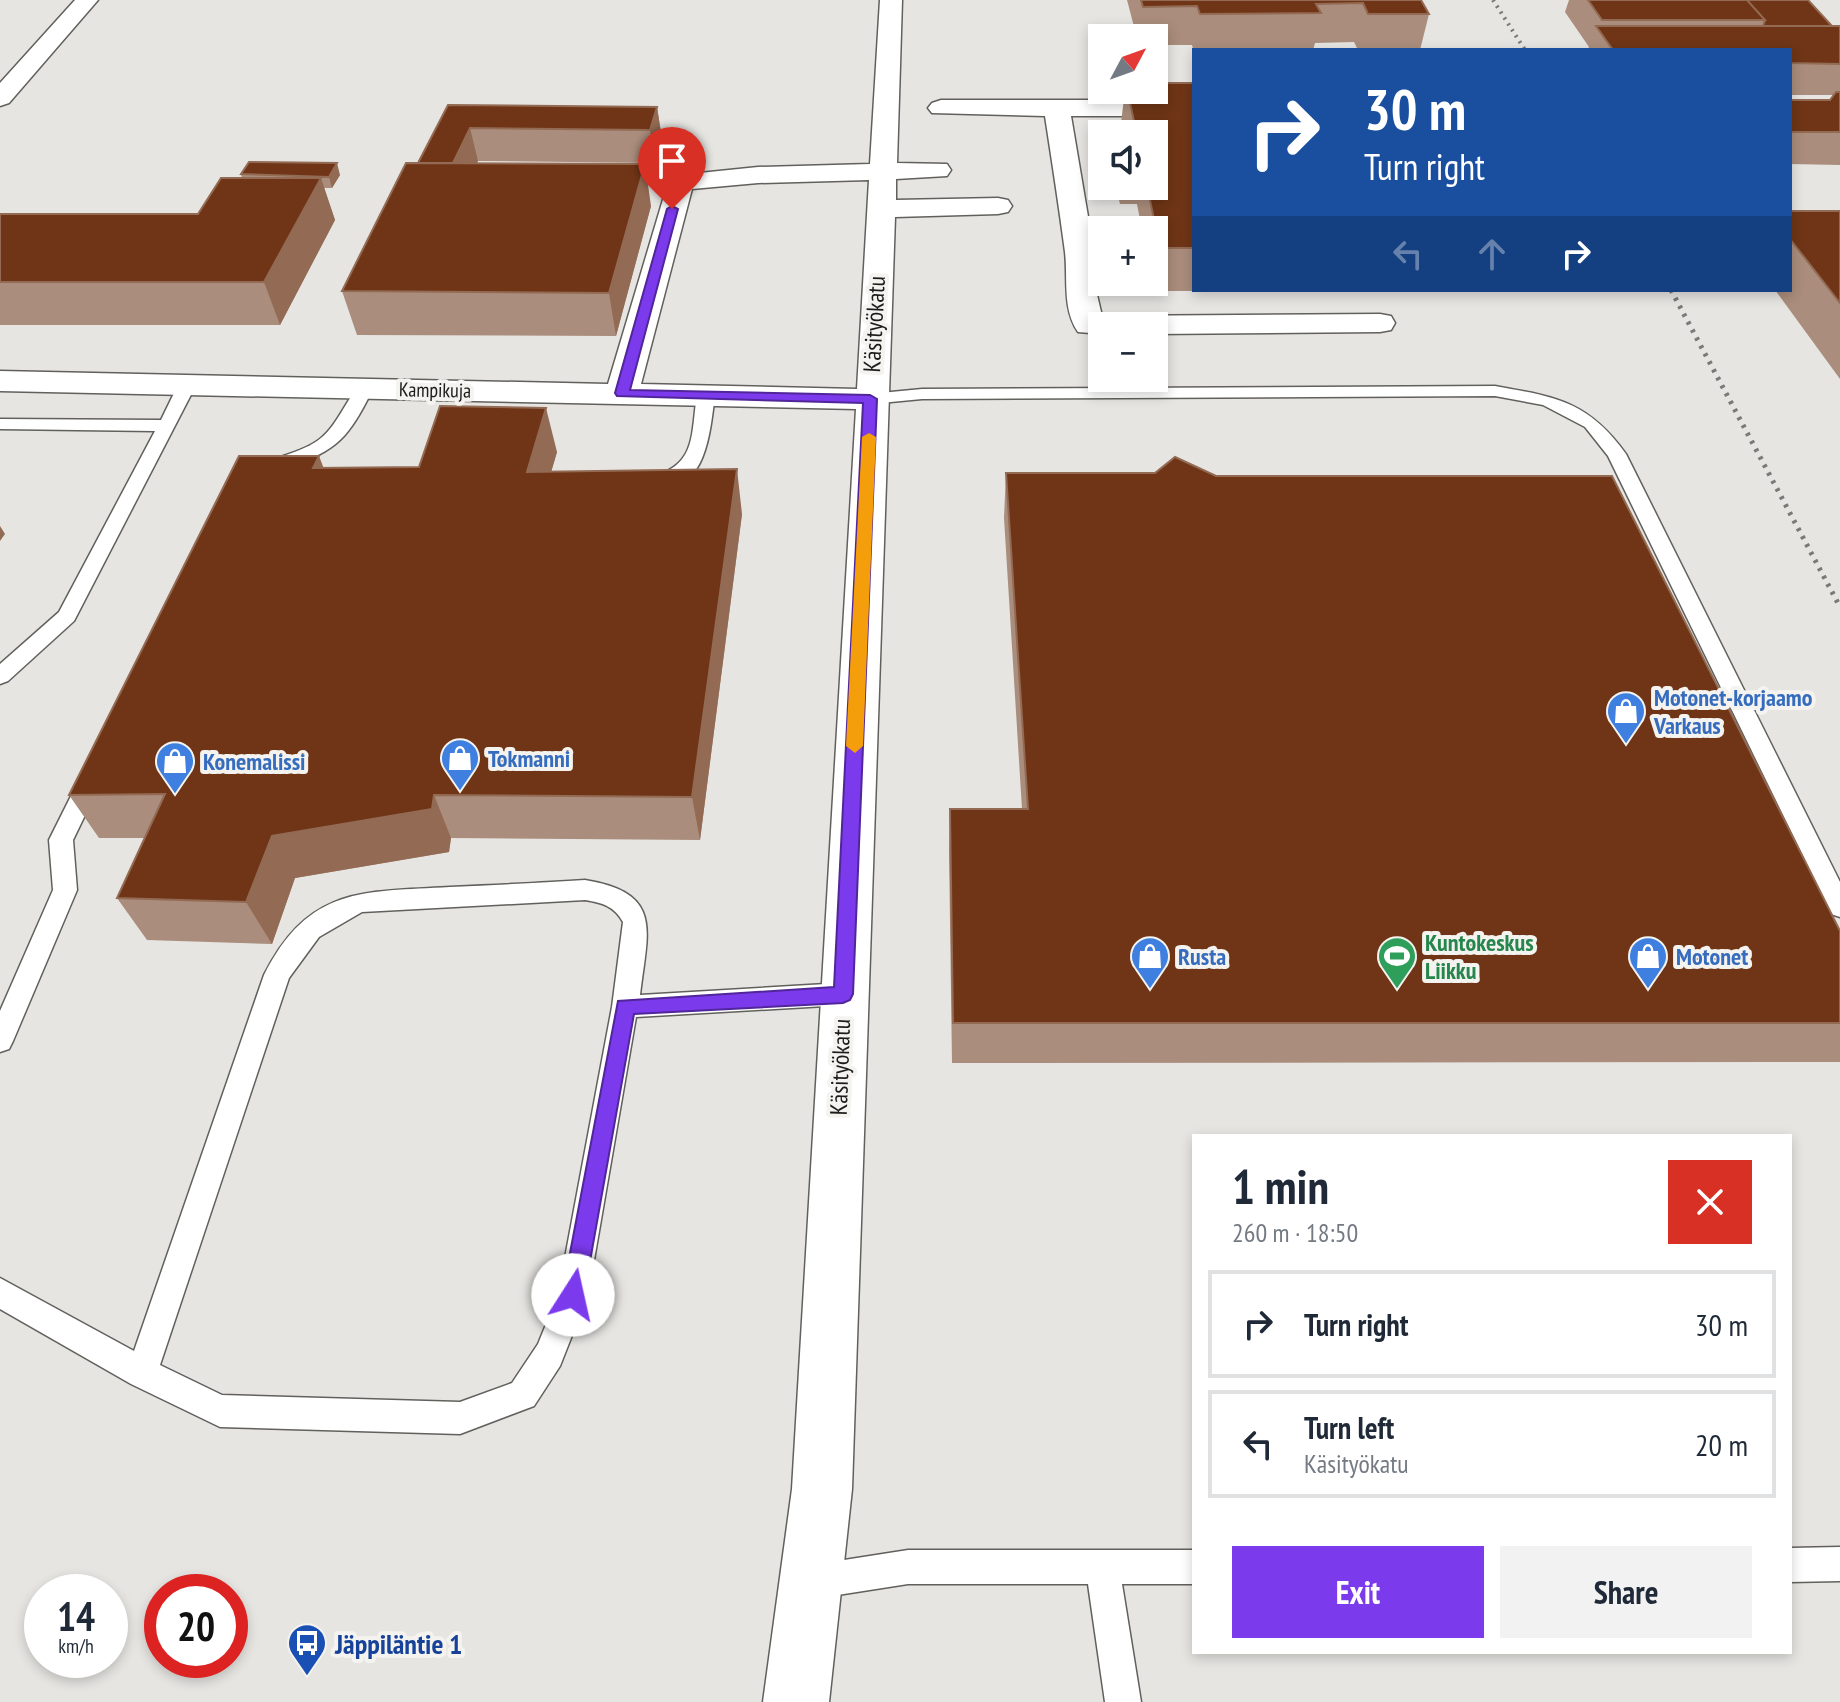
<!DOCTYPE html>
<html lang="en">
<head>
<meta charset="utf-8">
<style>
	body { margin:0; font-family:"PT Sans Narrow",sans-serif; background:#f2f2f3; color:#1f2937; height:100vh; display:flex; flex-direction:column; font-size:30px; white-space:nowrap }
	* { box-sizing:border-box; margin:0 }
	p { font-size:26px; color:#747a83 }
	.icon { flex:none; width:44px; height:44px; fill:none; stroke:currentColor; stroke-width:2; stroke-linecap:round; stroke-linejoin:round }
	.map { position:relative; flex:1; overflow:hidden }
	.details { position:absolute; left:1192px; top:1134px; width:600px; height:520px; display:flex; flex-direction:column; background:#fff; border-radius:0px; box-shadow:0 4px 12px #0003 }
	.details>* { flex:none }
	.guide { position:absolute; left:1192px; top:48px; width:600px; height:244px; border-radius:0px; box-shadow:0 4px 12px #0003; background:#1a4fa0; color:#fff; overflow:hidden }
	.needle { width:52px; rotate:49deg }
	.tools { position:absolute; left:1088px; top:24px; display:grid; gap:16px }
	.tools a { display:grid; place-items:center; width:80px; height:80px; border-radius:0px; background:#fff; box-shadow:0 4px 12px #0003; font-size:40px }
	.speed { position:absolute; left:24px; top:1574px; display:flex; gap:16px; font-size:40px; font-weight:700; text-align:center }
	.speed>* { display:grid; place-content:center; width:104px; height:104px; border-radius:50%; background:#fff; box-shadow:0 4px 12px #0003; line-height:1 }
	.speed small { font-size:20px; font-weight:400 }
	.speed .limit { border:12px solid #d22; background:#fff; color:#111 }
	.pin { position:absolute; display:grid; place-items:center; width:68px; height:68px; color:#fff; margin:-82px -34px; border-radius:50% 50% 50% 0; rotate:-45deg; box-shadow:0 0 8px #0007 }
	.pin .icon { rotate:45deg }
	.me { position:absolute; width:88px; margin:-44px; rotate:10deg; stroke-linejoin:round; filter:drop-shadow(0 0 6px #0008) }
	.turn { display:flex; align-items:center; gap:28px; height:168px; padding:0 40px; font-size:36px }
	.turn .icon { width:104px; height:104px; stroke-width:2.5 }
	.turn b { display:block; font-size:56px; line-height:68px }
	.lanes { display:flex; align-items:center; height:76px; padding:0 40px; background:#0003; justify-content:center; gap:40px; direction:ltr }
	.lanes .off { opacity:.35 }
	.round { display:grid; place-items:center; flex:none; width:84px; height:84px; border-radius:0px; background:#f2f2f3 }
	.headline { display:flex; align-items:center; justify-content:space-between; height:136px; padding:0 40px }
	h1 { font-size:48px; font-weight:700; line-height:60px }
	.primary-button { display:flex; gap:16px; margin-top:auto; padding:16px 40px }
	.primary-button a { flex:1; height:92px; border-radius:0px; background:#7c3aed; color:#fff; font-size:32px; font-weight:700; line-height:92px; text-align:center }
	.primary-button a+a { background:#f2f2f3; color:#1f2937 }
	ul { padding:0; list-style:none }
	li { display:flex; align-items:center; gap:24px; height:108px; margin:0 16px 12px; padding:0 24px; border:4px solid #e0e1e3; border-radius:0px }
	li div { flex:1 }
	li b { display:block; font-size:30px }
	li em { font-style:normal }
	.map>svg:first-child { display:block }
</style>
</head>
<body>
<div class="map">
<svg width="1840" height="1702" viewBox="0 0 1840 1702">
	<rect width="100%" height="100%" fill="#e6e5e2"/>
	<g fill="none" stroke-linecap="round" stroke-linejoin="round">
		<g stroke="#61605c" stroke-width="3">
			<path id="service" d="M187,380L196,385L74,621L8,681L0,684V664L59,612L155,431L0,429V419L161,420L178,385Z
				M364,384L373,389C353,428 342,449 298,463C288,467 278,472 267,469L265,465L267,461C330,442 325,438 358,385Z
				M1495,386C1556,397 1588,401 1626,454L1840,882V917L1831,914L1828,907L1608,456L1585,427L1543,405L1495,396L922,399L870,404L861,399L870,394L922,389Z
				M706,390L715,395C710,429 707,498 653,484L651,480L653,476C697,465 691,433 697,395Z
				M90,771L98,774L102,780L73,840L77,890L13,1041L9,1049L0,1052V1011L53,890L49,840L82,774Z
				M585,880C665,893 647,932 640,995L843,983L852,986L856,994L852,1002L843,1005L636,1017L588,1295L560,1366L534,1406L460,1434L220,1427L131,1384L0,1309V1278L134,1351L264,975C309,886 363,892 450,887C495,885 540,883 585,880ZM585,900C603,903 614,906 623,922L612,1007L558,1295L538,1344L512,1383L460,1402L222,1395L160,1365L289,978L319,937L362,912Z
				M1840,1547V1581L1790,1582V1548Z
				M908,1550H1194V1584H1122L1141,1702H1105L1088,1584H908L812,1599L800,1594L795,1582L800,1570L812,1565Z"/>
		</g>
		<g stroke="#61605c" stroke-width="3">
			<path id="minor" d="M75,0H98L9,103L0,106V83Z
				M880,0H902L897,163L947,164L951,170L947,176L896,179V200L998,198L1008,200L1012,206L1008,212L998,214L895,217L852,1489L829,1702H763L792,1489L856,409L0,391V371L608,384L670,176L758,167L870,164ZM869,180L857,389L641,384L692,189L758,183Z
				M941,100H1194V116H1071L1095,258L1094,282L1102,316L1380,314L1391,316L1395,323L1391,330L1380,332L1154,334V326H1102V334L1078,332C1062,309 1068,278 1065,252C1059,207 1052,161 1045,116L932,113L928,108L932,103Z"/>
		</g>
		<use href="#service" fill="#fff" fill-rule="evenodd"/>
		<use href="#minor" fill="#fff" fill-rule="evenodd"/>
		<path stroke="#7a7977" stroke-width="4" stroke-dasharray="2 5" stroke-linecap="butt" d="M1493,0L1525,50"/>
		<path stroke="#7a7977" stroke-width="5" stroke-dasharray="3 6" stroke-linecap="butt" d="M1671,290L1840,607"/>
	</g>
	<path fill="#aa8d7c" d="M1127,0H1421L1429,14L1420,50H1358L1354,42L1315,43L1313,50H1194V53L1192,45H1154V38H1137Z
		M1569,0H1808L1832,26H1840V165L1790,164V100H1830L1833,95H1790V50H1587L1589,47L1565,12Z
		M1194,83V290L1278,291H1154L1152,282H1154V230H1142L1137,204H1120L1117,192L1118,186H1154V134H1123L1121,123L1125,90H1154Z
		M448,105L657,107L662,139L655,163L478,161L477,163L651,206L616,336L357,335L342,291L418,163Z
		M241,174L340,175L332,188H324L335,220L280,325H0V214H198L242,178Z
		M1790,211H1840V379L1775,290H1790Z
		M557,452L551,472L742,514L700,840L451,838L449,852L295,878L272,944L147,940L117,898L145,838H99L69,795L323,468L419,467Z
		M1006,473L1840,931V1062L952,1063L949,852L950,809H1022L1004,518Z"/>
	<path fill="#936a53" d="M657,107L662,139L655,163L650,130Z
		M470,128L478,161L461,197L453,165Z
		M337,163L340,175L332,188L329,177Z
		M645,164L651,206L616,336L609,293Z
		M321,178L335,220L280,325L264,282Z
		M546,408L557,452L538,517L527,472Z
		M319,456L336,500L313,468Z
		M737,469L742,514L700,840L692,797Z
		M0,526L5,534L0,541Z
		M434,795L451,838L449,852L295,878L272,944L246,902L272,836Z"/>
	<path fill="#6f3516" stroke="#936a53" stroke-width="2" d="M1141,0H1421L1429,14H1368L1363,3L1316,4L1321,13L1200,14L1197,6L1143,7Z
		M1588,0H1747L1765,20H1602Z
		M1747,0H1808L1832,26H1763L1765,20Z
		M1596,26H1840V64L1790,63V50H1613Z
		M1154,83H1194V248H1160L1147,186H1154V134H1137L1127,90H1154Z
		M1836,92H1840V132H1790V100H1830Z
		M448,105L657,107L650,130L470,128L453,163H418Z
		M249,162L337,163L329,177L241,174Z
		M406,163L645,164L609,293L342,291Z
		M221,178H321L264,282H0V214H198Z
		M1790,211H1840V303L1790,239Z
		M440,406L546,408L527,472L737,469L692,797L434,795L432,809L272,836L246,902L117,898L165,794L69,795L239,456H319L313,468L419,467Z
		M1175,457L1216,476H1612L1840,931V1023H953L950,809H1028L1006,473H1155Z"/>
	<path fill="#7c3aed" stroke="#51269a" stroke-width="2" d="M672,206L678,209L630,390L870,395L877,399L853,994L850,1000L843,1003L634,1014L584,1295L581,1303L573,1306L565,1303L562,1295L618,1001L834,987L863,403L617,396L615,393L667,209Z"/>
	<path fill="#f59e0b" d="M869,433L876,437L863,746L855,753L846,746L862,437Z"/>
	<defs>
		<g id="shop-pin" transform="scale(2)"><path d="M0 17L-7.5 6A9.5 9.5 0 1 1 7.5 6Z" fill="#3f7fe0" stroke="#f4f3ef"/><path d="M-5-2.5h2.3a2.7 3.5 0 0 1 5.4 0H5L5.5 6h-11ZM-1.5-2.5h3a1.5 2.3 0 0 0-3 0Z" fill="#fff"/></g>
		<g id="stadium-pin" transform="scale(2)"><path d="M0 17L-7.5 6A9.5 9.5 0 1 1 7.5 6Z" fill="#2e9e5b" stroke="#f4f3ef"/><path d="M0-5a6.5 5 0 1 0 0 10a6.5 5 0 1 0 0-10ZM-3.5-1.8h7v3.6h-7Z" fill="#fff"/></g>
		<g id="bus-pin" transform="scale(2)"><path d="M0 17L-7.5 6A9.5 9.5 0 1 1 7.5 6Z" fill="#1a4fb4" stroke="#f4f3ef"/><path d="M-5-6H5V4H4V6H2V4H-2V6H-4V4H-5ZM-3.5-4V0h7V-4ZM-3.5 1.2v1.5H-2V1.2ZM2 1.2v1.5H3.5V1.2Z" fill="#fff"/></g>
	</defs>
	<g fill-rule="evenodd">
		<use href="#shop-pin" x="1626" y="711"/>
		<use href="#shop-pin" x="460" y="758"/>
		<use href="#shop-pin" x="175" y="761"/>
		<use href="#shop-pin" x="1150" y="956"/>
		<use href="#stadium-pin" x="1397" y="956"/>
		<use href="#shop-pin" x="1648" y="956"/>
		<use href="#bus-pin" x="307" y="1643"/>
	</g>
	<g text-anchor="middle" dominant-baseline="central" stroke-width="8" stroke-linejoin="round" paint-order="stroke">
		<g font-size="20" fill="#1c1c1b" stroke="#f4f3ef">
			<text transform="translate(435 390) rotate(1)">Kampikuja</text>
		</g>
		<g font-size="24" fill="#1c1c1b" stroke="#f4f3ef">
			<text transform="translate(874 324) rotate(-87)">Käsityökatu</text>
			<text transform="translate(840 1067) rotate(-88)">Käsityökatu</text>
		</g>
		<g font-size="24" font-weight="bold" fill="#366cbe" stroke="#f4f3ef" text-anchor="start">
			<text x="1654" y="697">Motonet-korjaamo<tspan x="1654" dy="28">Varkaus</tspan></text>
			<text x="488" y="758">Tokmanni</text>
			<text x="203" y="761">Konemalissi</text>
			<text x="1178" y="956">Rusta</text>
			<text x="1676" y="956">Motonet</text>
		</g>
		<g font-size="24" font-weight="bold" fill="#27864d" stroke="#f4f3ef" text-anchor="start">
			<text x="1425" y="942">Kuntokeskus<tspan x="1425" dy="28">Liikku</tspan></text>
		</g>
		<g font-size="28" font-weight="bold" fill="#164399" stroke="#f4f3ef" text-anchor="start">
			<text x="335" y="1643">Jäppiläntie 1</text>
		</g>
	</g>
</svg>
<div class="tools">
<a><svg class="needle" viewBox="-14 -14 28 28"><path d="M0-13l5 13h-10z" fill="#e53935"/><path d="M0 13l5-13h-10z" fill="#747a83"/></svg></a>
<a><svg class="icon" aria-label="sound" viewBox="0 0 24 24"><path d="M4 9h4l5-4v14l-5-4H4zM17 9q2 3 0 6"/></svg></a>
<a>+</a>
<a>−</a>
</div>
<div class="speed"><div>14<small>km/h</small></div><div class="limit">20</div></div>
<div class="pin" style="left:672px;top:209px;background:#d93025"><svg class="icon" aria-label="arrive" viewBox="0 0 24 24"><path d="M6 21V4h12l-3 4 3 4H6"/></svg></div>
<svg class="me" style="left:573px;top:1295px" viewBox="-20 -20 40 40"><circle r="19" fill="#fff"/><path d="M0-13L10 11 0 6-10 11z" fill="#7c3aed"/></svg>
<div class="guide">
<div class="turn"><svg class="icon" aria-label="right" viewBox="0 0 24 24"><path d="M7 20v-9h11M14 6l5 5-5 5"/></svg><div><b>30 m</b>Turn right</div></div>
<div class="lanes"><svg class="icon off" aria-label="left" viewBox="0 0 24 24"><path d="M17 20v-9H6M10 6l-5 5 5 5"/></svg><svg class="icon off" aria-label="ahead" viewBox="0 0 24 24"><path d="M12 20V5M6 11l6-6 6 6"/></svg><svg class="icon" aria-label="right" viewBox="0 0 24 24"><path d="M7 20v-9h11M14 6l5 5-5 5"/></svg></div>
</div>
<section class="details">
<div class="headline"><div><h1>1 min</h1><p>260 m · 18:50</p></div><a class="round" style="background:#d93025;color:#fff"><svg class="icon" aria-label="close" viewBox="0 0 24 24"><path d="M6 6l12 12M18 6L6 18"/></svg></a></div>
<ul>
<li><svg class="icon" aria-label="right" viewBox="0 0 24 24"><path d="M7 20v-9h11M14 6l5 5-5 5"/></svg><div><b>Turn right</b></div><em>30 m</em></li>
<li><svg class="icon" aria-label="left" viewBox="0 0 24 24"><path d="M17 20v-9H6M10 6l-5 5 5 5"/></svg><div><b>Turn left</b><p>Käsityökatu</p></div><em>20 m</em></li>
</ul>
<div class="primary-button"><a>Exit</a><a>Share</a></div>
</section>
</div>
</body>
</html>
